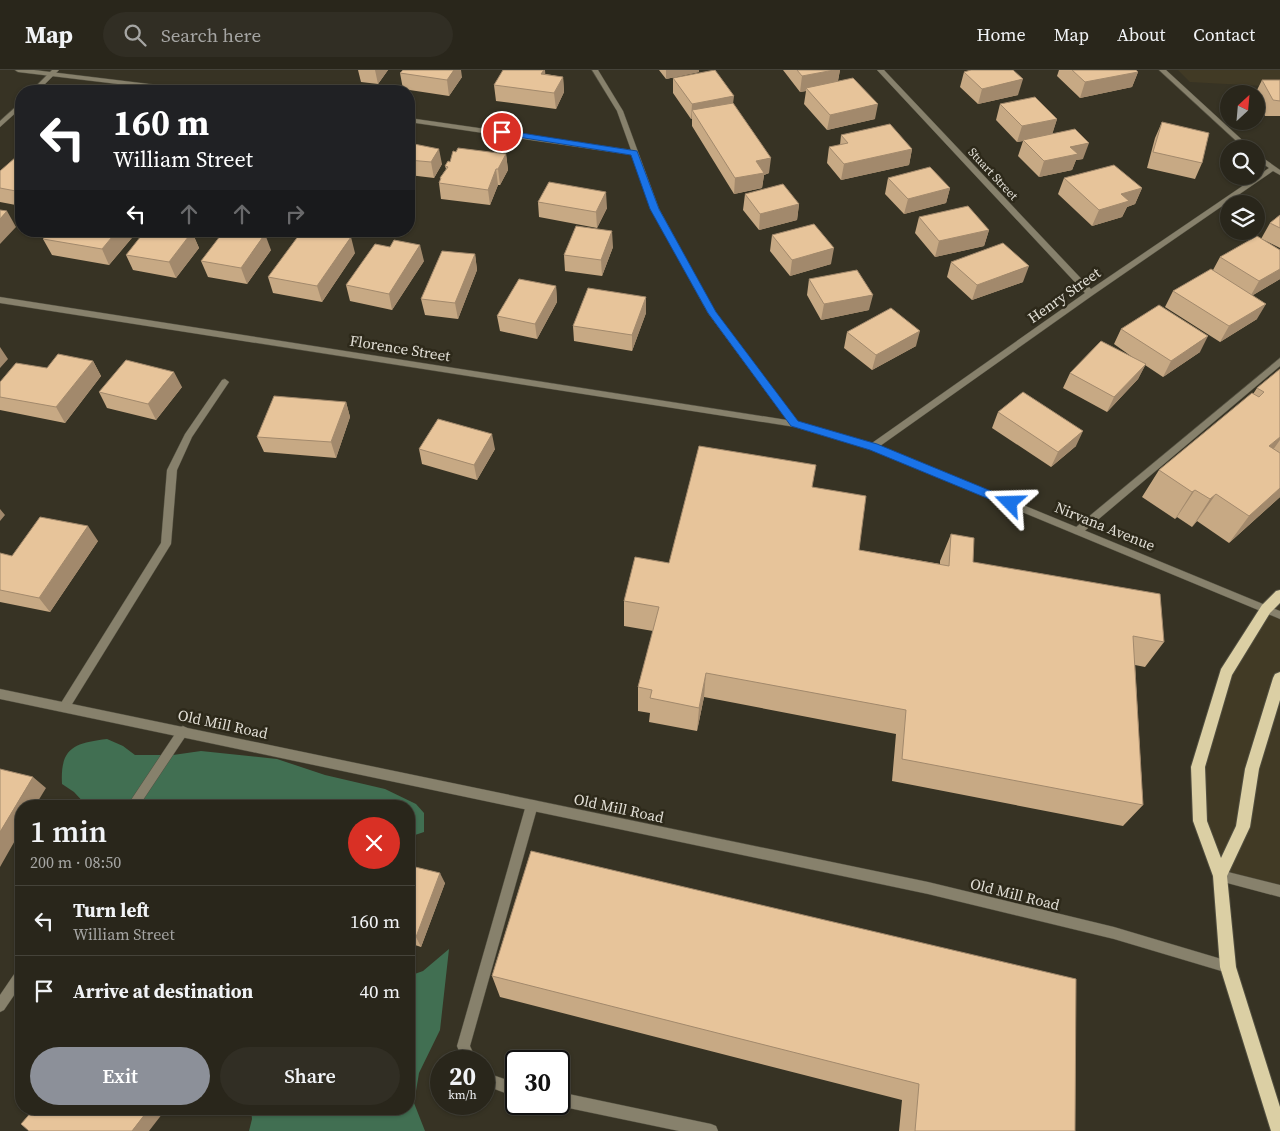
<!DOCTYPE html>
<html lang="en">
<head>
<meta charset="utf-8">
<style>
	body { margin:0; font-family:"Source Serif 4",serif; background:#312e24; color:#f1f3f6; height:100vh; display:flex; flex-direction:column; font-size:19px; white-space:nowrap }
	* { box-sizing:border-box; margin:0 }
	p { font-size:16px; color:#a5a5a3 }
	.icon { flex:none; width:28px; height:28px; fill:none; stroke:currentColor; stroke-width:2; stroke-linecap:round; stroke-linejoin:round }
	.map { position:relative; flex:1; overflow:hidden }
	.panel { position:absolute; left:15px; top:730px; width:400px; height:315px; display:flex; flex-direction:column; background:#29261b; border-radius:20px; box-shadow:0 1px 4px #0004,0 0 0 1px #45433a }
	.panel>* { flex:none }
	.top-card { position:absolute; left:15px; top:15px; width:400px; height:152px; border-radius:20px; box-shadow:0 1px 4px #0004,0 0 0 1px #45433a; background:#202124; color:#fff; overflow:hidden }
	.needle { width:32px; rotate:26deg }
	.tools { position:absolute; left:1220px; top:15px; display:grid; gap:10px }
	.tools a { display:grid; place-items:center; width:45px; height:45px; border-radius:50%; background:#29261b; box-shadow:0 1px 4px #0004,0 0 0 1px #45433a; font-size:25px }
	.speed { position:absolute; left:430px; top:980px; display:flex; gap:10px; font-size:25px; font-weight:700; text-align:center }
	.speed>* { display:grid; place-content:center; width:65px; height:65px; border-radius:50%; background:#29261b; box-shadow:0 1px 4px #0004,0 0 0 1px #45433a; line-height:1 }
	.speed small { font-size:12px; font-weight:400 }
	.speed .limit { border:2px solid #111; border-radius:8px; background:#fff; color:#111 }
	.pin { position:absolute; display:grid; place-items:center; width:42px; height:42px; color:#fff; margin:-21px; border:2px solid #fff; border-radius:50%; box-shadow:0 1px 5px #0007 }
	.me { position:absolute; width:55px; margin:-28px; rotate:292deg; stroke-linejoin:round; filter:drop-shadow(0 0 4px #0008) }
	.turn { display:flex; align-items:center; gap:18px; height:105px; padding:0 15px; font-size:22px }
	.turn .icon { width:65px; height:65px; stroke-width:2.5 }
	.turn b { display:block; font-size:35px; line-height:42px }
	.lanes { display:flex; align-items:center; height:48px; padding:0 15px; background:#0003; justify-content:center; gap:25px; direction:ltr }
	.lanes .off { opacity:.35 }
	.round { display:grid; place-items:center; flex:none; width:52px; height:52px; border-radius:26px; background:#312e24 }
	.summary { display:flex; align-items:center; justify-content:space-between; height:85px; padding:0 15px }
	h1 { font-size:30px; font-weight:600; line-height:38px }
	.action { display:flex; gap:10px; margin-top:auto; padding:10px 15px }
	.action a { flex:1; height:58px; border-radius:30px; background:#8c9099; color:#fff; font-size:20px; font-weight:600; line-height:58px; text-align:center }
	.action a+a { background:#312e24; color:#f1f3f6 }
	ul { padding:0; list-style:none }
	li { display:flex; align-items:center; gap:15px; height:70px; padding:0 15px; border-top:1px solid #45433a }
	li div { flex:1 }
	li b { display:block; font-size:19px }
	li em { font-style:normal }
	header { display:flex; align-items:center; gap:30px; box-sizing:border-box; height:70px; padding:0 25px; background:#29261b; border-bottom:1px solid #45433a }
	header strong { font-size:24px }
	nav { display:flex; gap:28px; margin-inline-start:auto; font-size:18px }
	.search { width:350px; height:45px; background:#312e24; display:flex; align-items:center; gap:12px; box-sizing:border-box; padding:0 18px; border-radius:28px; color:#a5a5a3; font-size:19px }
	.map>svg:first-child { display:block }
</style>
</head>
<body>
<header>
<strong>Map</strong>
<div class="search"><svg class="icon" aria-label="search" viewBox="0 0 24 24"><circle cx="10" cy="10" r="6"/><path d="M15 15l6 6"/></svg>Search here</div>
<nav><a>Home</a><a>Map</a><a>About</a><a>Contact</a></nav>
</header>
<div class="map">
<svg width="1280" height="1061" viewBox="0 0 1280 1061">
	<rect width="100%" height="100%" fill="#373324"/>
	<path fill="#413a25" d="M1178,0H1280V17L1190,12Z
		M1280,525V823L1219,806L1200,751L1198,697L1226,603Z"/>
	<path fill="#416f52" d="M107,669L123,676L135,685H173L201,681L277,689L325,705L385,719L416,734L424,743V762L409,767V736H87L74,722L62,714C60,678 74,673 107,669Z
		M449,879L440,960L419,1003L414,1033L425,1061H249L252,1049L251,1039H409V906L423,901Z"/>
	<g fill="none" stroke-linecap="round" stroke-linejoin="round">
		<g stroke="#524f40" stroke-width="1">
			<path id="service" d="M1280,288V296L1081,464H1075L1073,461L1075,458Z
				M225,309L229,312L192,367L177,400L171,474L69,639L65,641L61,639L60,636L61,633L161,473L167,400L185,364L222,310Z
				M532,730L536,731L538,735L470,976L477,991H463L457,976L526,735L528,731Z
				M484,1002L516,1013V1027L484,1015Z
				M559,1022L711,1054L716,1056L718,1061H679L559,1036L554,1034H559Z"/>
		</g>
		<g stroke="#524f40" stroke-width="1">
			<path id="minor" d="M15,0H34L190,19L193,21H176L18,2Z
				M592,0H598L623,41L659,139L715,242L798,352L872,373L1085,223L877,0H884L1091,219L1269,98L1256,89V83L1280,100V105L1273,101L1093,225L880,376L1280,541V549L870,379L795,357L0,233V227L787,350L708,243L651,139L632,85L409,52V48L631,80L617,41Z
				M1159,0H1166L1252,79H1245Z
				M183,656L187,658L188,661L187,664L139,736H127L179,658Z
				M1220,800L1280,815V827L1216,810L1214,806L1216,802Z
				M21,898V915L4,940L0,942V925L17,900Z"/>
		</g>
		<g stroke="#524f40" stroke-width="1">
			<path id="tertiary" d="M52,0H59L38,21H31Z
				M21,32V38L0,57V51Z
				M0,619L928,812L1114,857L1228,891L1232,893L1234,897L1232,901L1228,903L1114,869L928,824L0,629Z"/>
		</g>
		<g stroke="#524f40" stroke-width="2">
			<path id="primary" d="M1280,520V533L1270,543L1232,605L1205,697L1207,751L1221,788L1236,756L1245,699L1273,608L1275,604L1280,602V630L1259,699L1250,757L1227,806L1236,897L1280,1037V1061H1271L1220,897L1213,806L1193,751L1191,697L1221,599L1262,535L1276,521Z"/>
		</g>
		<use href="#service" fill="#87816c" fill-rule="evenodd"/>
		<use href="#minor" fill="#87816c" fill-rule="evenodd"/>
		<use href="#tertiary" fill="#87816c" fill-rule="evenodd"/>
		<use href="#primary" fill="#dbcfa4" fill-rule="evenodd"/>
	</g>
	<path fill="#c7a984" d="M358,0H388L378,14L361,12Z
		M659,0H699V2L666,9Z
		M783,0H840L838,11L875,49L827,60L804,34L806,21L800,22Z
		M1059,0H1136L1138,2L1132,17L1080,28L1057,6Z
		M964,2L1018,25L978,34L960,17Z
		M400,3L462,7L449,26L403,19Z
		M546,4L563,7L564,22L556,39L496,31L494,15Z
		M673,8L733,33L769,103L764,105L762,118L734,124L692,56V49H691L673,23Z
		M1262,10H1280V46H1265L1256,30V24H1255Z
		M1000,34L1057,49L1052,64L1083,89L1076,90L1072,100L1039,107L1018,86L1023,71L1017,72L996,50Z
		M1162,52L1202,93L1195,109L1147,98L1155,68Z
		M841,65L912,79L909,95L841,110L827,93L829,77L840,75Z
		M409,73L442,94L434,108L409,105Z
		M506,84L508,100L500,115H498L490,135L441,129L439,113L440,111V108L446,99L445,96L450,92Z
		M21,88V136L0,132V101Z
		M888,108L950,118L946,133L904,144L885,124Z
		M1064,108L1142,118L1135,134L1127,137L1122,147L1092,156L1058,124Z
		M745,124L799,134L797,150L759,160L743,140Z
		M538,132L607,138L597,158L539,147Z
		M1280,145V178L1262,169L1280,180V209L1253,225L1257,249L1220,272L1165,237L1173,221L1213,200L1220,187L1261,169L1270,153Z
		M919,147L989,160L984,176L935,187L915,163Z
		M51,161H135L136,163L109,195L52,185L43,169Z
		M192,162L199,178L176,208L133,200L126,185Z
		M772,165L831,194L790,206L770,181Z
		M613,177L602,206L565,201L564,185Z
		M271,180L247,214L208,207L201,191Z
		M355,183L322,232L273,223L268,207Z
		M475,184L477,200L458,249L425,245L421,229Z
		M424,191L392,240L350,231L346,215Z
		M951,192L1023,212L972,230L947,207Z
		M809,209L869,240L821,250L807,225Z
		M556,216L557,232L537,269L500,261L497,246Z
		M646,227V243L632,281L574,271L573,256Z
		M1121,259L1200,282L1163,307L1145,295L1138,309L1107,342L1063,318L1070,303L1135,289L1114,274Z
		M847,262L916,276L872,300L844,278Z
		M93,291L101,306L65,353L0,340V312L47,298Z
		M1280,299V427L1229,473L1197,451L1192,457L1177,447L1175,449L1142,427L1159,400L1253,324L1257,318Z
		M182,317L156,350L107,338L99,322Z
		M346,332L350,347L336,388L264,382L257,367Z
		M998,342L1076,376L1051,397L992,358Z
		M419,379H495L477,410L422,394Z
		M812,417L859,480L940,494V491L951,464L973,492L1164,572L1145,597L1135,595L1143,735L1123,756L892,711L896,664L704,627L697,661L649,652L650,643L638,641V617L653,561L624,556V531L669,493Z
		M98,471L50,542L0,532V483L12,486Z
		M531,781L1075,1061H899L902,1030L500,927L492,906Z
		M409,792L412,793L414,796L445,813L421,877L409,873Z"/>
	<path fill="#a2896c" d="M375,0H388L378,14Z
		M454,0H461L462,7L449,26L447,10Z
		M544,0H545L546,12L541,4Z
		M666,0H699V2L666,9Z
		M834,0H840L837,15L806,18V21L800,22L802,6Z
		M1138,2L1132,17L1080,28L1085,12Z
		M563,7L564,22L556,39L554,23Z
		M1023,9L1018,25L978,34L982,19Z
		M734,26L732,42L692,40V49H691L692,34Z
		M878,34L875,49L827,60L830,45Z
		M1057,49L1052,65L1023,70V71L1017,72L1022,56Z
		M1089,73L1083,89L1076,90L1072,100L1039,107L1044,91L1070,77Z
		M439,79L442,94L434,108L431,92Z
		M912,79L909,95L841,110L844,94Z
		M506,84L508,100L500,115L498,99Z
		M771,88L769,103L764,105L762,118L734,124L735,108L756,91Z
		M496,99L498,115L490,135L488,120Z
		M950,118L946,133L904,144L908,129Z
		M1142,118L1135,134L1127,137L1122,147L1092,156L1099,140L1121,124Z
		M606,122L607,138L597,158L596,142Z
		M799,134L797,150L759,160L760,144Z
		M7,141L16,157L0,174V149Z
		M989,160L984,176L935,187L939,171Z
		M117,161H135L136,163L109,195L102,179Z
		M612,161L613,177L602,206L601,190Z
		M192,162L199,178L176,208L169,192Z
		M265,164L271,180L247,214L241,198Z
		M351,167L355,183L322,232L317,216Z
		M420,175L424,191L392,240L389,224Z
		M834,178L831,194L790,206L792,190Z
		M475,184L477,200L458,249L455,233Z
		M1029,196L1023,212L972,230L977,215Z
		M1280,199V209L1250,227L1259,211Z
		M556,216L557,232L537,269L535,254Z
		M873,225L869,240L821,250L824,234Z
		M646,227V243L632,281V265Z
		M1266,234L1257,249L1220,272L1229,256Z
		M920,261L916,276L872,300L876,285Z
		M1208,266L1200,282L1163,307L1171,291Z
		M0,277L8,289L0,298Z
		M93,291L101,306L65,353L56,337Z
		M1146,294L1138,309L1107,342L1114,327Z
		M174,302L182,317L156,350L148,334Z
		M346,332L350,347L336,388L331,372Z
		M1083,361L1076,376L1051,397L1058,382Z
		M492,364L495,379L477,410L474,395Z
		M1280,367V370L1265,391L1269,376Z
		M1280,418V427L1229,473L1249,446Z
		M1195,420L1177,447L1175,449L1192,422Z
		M1216,424L1197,451L1192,457L1210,429Z
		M0,439L5,445L0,451Z
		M88,456L98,471L50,542L39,528Z
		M706,603L704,627L697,661L699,638Z
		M33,707L46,718L35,736H21V760L0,797V762Z
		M440,803L445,813L421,877L416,867Z
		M149,1039H166L149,1061H132Z"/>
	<path fill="#e7c49a" stroke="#a2896c" d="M403,0H454L447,10L400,3Z
		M503,0H544L541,4L563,7L554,23L494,15Z
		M715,0L734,26L692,34L673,8Z
		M797,0H834L802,6Z
		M971,0H1013L1023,9L982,19L964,2Z
		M1072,0H1136L1138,2L1085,12Z
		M853,8L878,34L830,45L806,18Z
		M1262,10H1280V31L1273,30Z
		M83,18L110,21H79Z
		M1035,27L1057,49L1022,56L1000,34Z
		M733,33L771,88L756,91L764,103L735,108L692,40Z
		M1162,52L1209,63L1202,93L1153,82Z
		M890,54L912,79L844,94L829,77L848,73L841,65Z
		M1075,59L1089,73L1070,77L1078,84L1044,91L1023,70Z
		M409,73L439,79L431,92L409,90Z
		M458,78L506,84L498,99H496L488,120L439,113L441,108H440L448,97L445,96L448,91L450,92L453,81L456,82Z
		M16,87L21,88V122L0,118V101Z
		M1114,95L1142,118L1121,124L1129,131L1099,140L1064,108Z
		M930,97L950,118L908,129L888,108Z
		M549,112L606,122L596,142L538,132Z
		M783,114L799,134L760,144L745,124Z
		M968,136L989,160L939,171L919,147Z
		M0,140L7,141L0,149Z
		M1280,145V158L1270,153Z
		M814,154L834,178L792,190L772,165Z
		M576,156L612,161L601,190L564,185Z
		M51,161H117L102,179L43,169Z
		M145,161H187L192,162L169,192L126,185Z
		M224,161H249L265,164L241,198L201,191Z
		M302,161H318L351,167L317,216L268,207Z
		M1257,166L1280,180V199L1259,211L1220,187Z
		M394,170L420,175L389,224L346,215L375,174L390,177Z
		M1003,173L1029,196L977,215L951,192Z
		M442,181L475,184L455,233L421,229Z
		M1211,199L1266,234L1229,256L1173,221Z
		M857,200L873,225L824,234L809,209Z
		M519,209L556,216L535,254L497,246Z
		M588,218L646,227L632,265L573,256Z
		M1159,235L1208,266L1171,291L1121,259Z
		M891,238L920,261L876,285L847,262Z
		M1101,271L1146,294L1114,327L1070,303Z
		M58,284L93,291L56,337L0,327V312L16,293L47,298Z
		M126,290L174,302L148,334L99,322Z
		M1280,299V367L1269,376L1280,383V418L1249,446L1216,424L1210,429L1195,420L1192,422L1159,400L1252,323L1259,327L1264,322L1257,318Z
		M1023,322L1083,361L1058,382L998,342Z
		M274,326L346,332L331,372L257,367Z
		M438,349L492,364L474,395L419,379Z
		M699,376L816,395L812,417L866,426L859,480L949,496L951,464L974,468L973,492L1160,524L1164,572L1133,566L1143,735L902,689L906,640L706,603L699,638L650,628L652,620L638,617L659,537L624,531L635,487L669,493Z
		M40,447L88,456L39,528L0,520V483L12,486Z
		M0,699L33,707L0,762Z
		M531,781L1076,909L1075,1061H915L919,1014L492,906Z
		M409,792L412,793L411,796L440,803L416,867L409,866Z
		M34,1039H149L132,1061H29L21,1054Z"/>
	<path fill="#1a73e8" stroke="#114b97" d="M502,60L637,81L659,139L716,242L798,351L877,374L1013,430V436H1006L870,380L791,356L708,243L650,139L631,85L499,64V61Z"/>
	<g text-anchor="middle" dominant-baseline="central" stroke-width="5" stroke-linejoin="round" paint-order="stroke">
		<g font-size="12" fill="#e2dfd6" stroke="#2d291a">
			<text transform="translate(993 104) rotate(47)">Stuart Street</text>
		</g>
		<g font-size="15" fill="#e2dfd6" stroke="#2d291a">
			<text transform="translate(1064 225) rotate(-35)">Henry Street</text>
			<text transform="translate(400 278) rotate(9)">Florence Street</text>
			<text transform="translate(1105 456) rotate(22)">Nirvana Avenue</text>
			<text transform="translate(223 654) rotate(12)">Old Mill Road</text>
			<text transform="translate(619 738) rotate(12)">Old Mill Road</text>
			<text transform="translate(1015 824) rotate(14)">Old Mill Road</text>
		</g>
	</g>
</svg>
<div class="tools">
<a><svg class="needle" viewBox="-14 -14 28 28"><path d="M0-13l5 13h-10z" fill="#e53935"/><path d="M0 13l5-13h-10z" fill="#a5a5a3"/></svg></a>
<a><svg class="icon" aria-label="search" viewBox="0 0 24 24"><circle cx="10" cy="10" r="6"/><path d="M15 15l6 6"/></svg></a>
<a><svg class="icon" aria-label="layers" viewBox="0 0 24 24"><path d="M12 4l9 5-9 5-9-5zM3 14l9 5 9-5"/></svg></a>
</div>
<div class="speed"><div>20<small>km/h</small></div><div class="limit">30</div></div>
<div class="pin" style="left:502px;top:62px;background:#d93025"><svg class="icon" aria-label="arrive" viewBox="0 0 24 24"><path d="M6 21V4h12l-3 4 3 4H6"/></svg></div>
<svg class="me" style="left:1010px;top:433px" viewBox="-20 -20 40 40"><path d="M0-17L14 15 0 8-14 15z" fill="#1a73e8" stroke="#fff" stroke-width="4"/></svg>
<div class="top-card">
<div class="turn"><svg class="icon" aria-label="left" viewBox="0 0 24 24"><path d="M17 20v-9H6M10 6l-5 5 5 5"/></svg><div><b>160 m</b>William Street</div></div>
<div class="lanes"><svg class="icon" aria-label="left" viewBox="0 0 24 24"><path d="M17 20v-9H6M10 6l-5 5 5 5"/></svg><svg class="icon off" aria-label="ahead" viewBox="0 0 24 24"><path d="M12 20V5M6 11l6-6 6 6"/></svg><svg class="icon off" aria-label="ahead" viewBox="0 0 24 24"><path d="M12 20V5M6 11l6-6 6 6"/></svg><svg class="icon off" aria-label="right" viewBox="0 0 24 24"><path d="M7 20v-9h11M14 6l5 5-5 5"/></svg></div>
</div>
<section class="panel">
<div class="summary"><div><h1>1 min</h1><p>200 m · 08:50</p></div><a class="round" style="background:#d93025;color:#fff"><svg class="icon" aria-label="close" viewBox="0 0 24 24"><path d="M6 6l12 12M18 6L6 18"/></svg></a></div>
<ul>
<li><svg class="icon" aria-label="left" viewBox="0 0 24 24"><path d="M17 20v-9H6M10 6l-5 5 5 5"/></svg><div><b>Turn left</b><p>William Street</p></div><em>160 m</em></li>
<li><svg class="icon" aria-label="arrive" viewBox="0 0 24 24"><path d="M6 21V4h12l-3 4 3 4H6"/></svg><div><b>Arrive at destination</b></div><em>40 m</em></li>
</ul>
<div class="action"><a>Exit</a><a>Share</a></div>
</section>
</div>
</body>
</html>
